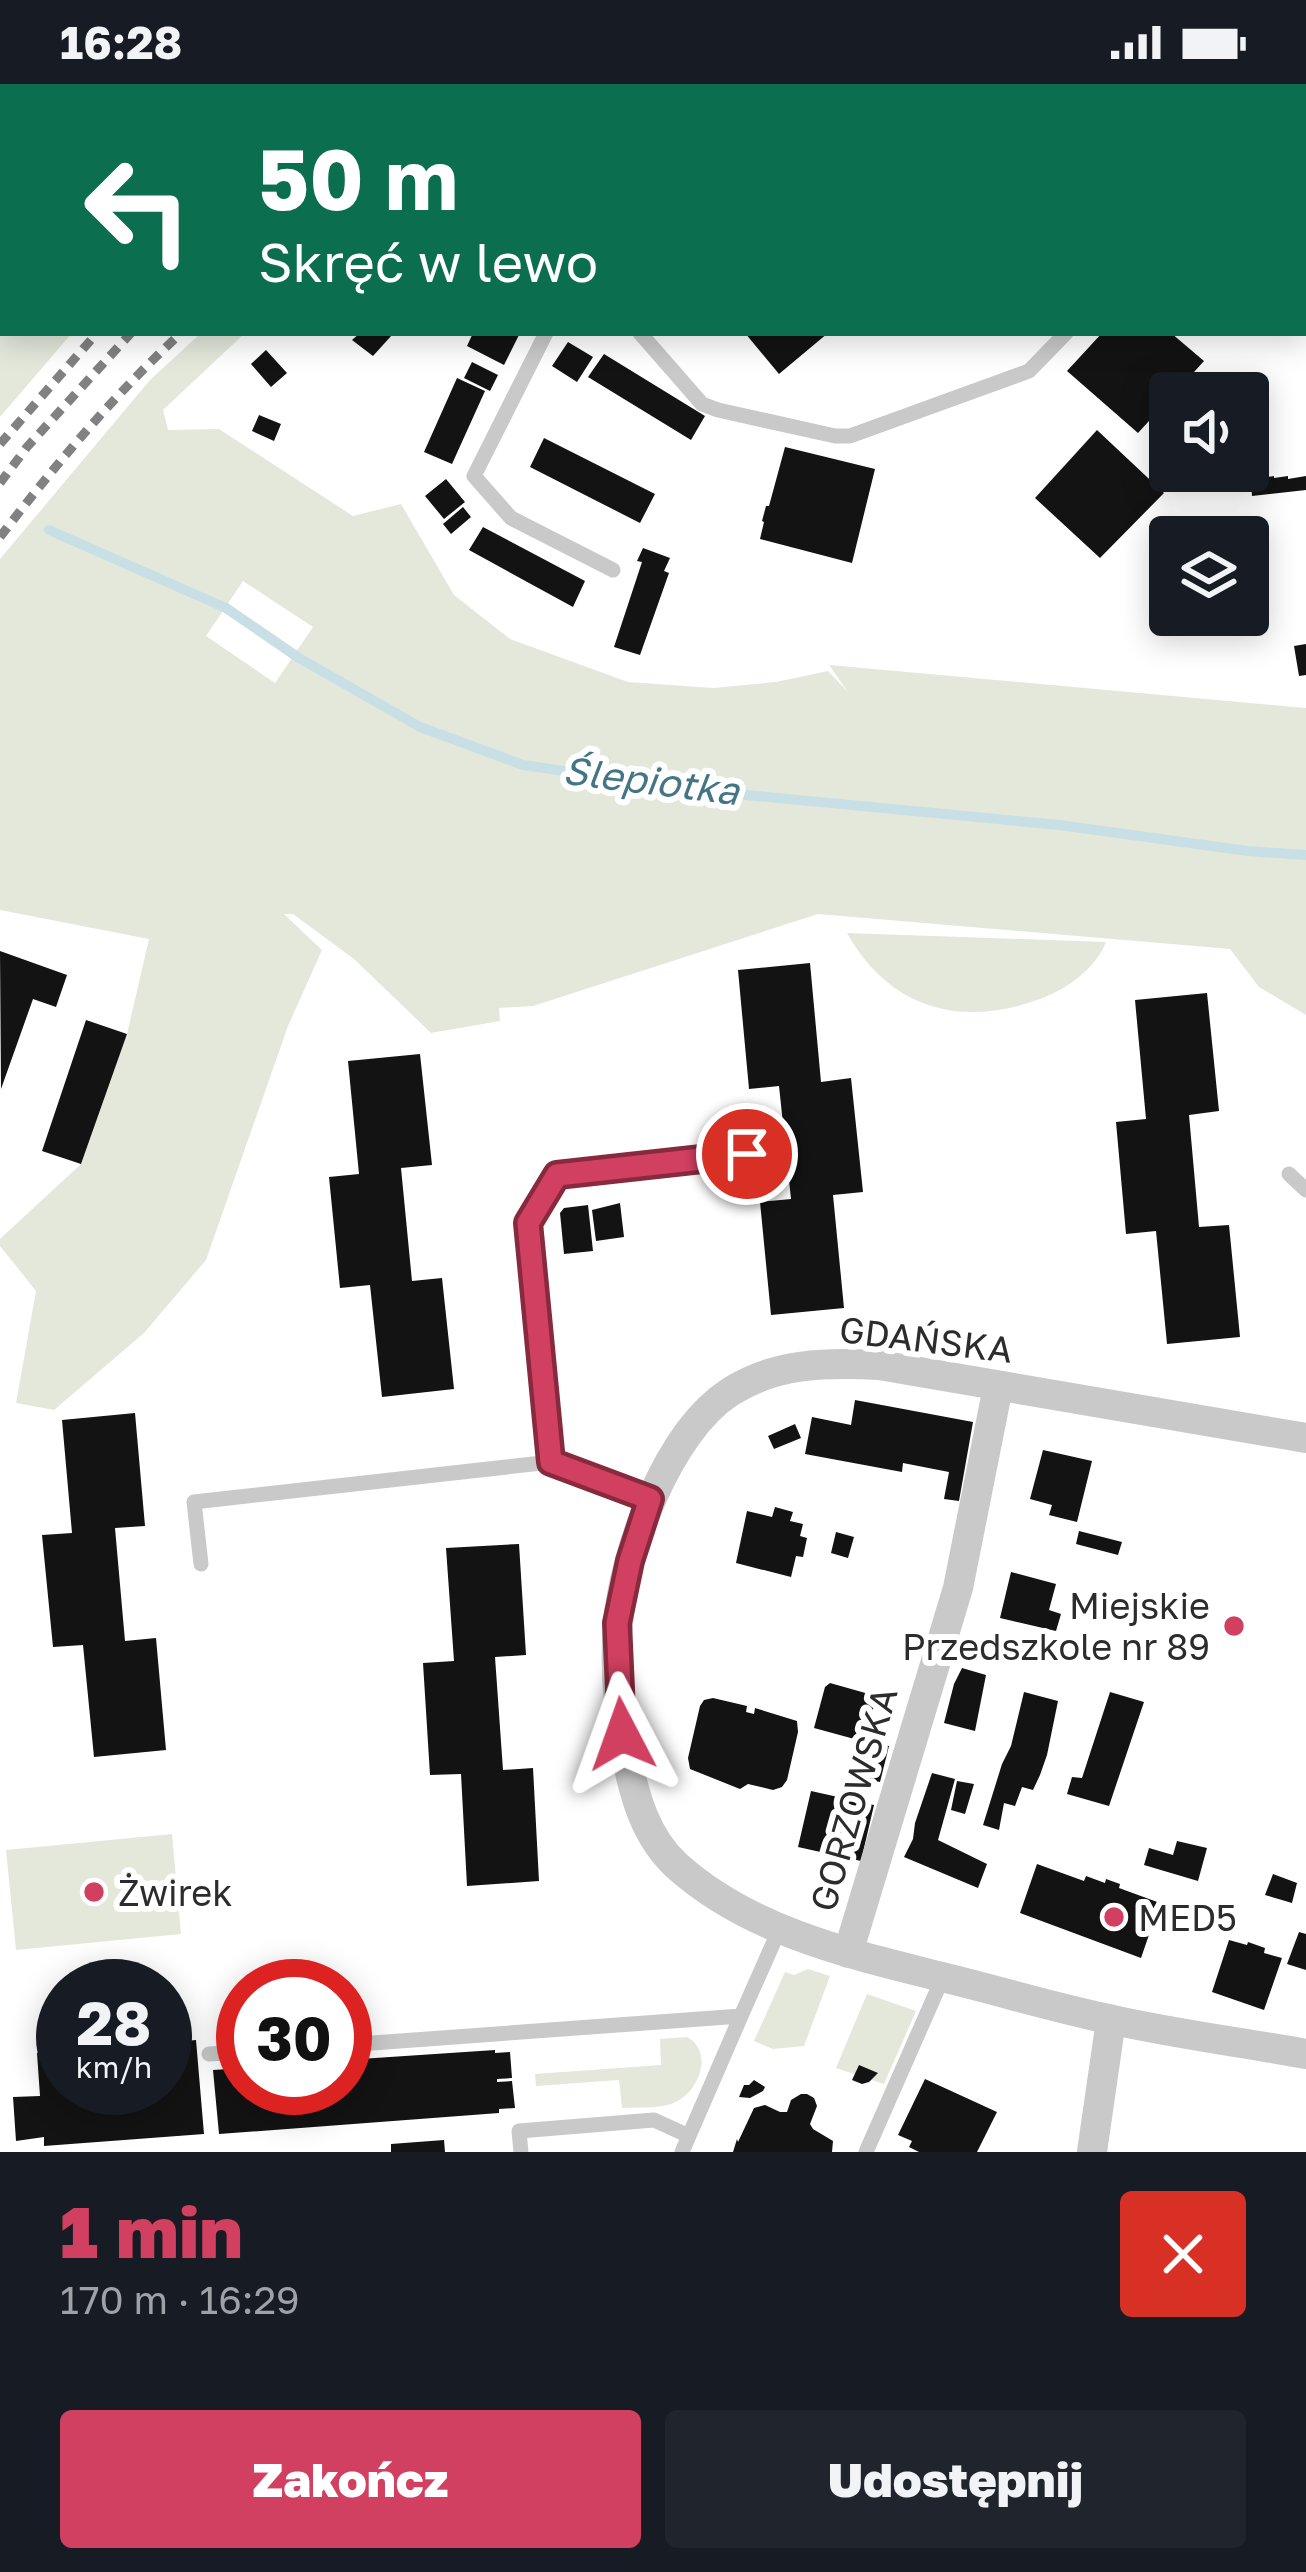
<!DOCTYPE html>
<html lang="pl">
<head>
<meta charset="utf-8">
<style>
	body { margin:0; font-family:"Golos Text",sans-serif; background:#20242c; color:#f1f3f6; height:100vh; display:flex; flex-direction:column; font-size:45px; white-space:nowrap }
	* { box-sizing:border-box; margin:0 }
	p { font-size:39px; color:#9ea1a6 }
	.icon { flex:none; width:66px; height:66px; fill:none; stroke:currentColor; stroke-width:2; stroke-linecap:round; stroke-linejoin:round }
	.map { position:relative; height:2068px; overflow:hidden }
	.details { display:flex; flex-direction:column; background:#171b24; flex:1 }
	.details>* { flex:none }
	.hud { position:absolute; left:0px; top:0px; width:1308px; height:252px; box-shadow:0 6px 30px #0003; background:#0b6e4f; color:#fff; overflow:hidden }
	.fabs { position:absolute; left:1149px; top:288px; display:grid; gap:24px }
	.fabs a { display:grid; place-items:center; width:120px; height:120px; border-radius:12px; background:#171b24; box-shadow:0 6px 30px #0003; font-size:60px }
	.speed { position:absolute; left:36px; top:1875px; display:flex; gap:24px; font-size:60px; font-weight:700; text-align:center }
	.speed>* { display:grid; place-content:center; width:156px; height:156px; border-radius:50%; background:#171b24; box-shadow:0 6px 30px #0003; line-height:1 }
	.speed small { font-size:30px; font-weight:400 }
	.speed .limit { border:18px solid #d22; background:#fff; color:#111 }
	.pin { position:absolute; display:grid; place-items:center; width:102px; height:102px; color:#fff; margin:-51px; border:6px solid #fff; border-radius:50%; box-shadow:0 3px 12px #0007 }
	.me { position:absolute; width:132px; margin:-66px; rotate:356deg; stroke-linejoin:round; filter:drop-shadow(0 0 9px #0008) }
	.turn { display:flex; align-items:center; gap:42px; height:252px; padding:0 60px; font-size:54px }
	.turn .icon { width:156px; height:156px; stroke-width:2.5 }
	.turn b { display:block; font-size:84px; line-height:102px }
	.round { display:grid; place-items:center; flex:none; width:126px; height:126px; border-radius:12px; background:#20242c }
	.overview { display:flex; align-items:center; justify-content:space-between; height:204px; padding:0 60px }
	h1 { font-size:72px; font-weight:800; line-height:90px; color:#d14060 }
	.cta { display:flex; gap:24px; margin-top:auto; padding:24px 60px }
	.cta a { flex:1; height:138px; border-radius:12px; background:#d14060; color:#fff; font-size:48px; font-weight:800; line-height:138px; text-align:center }
	.cta a+a { background:#20242c; color:#f1f3f6 }
	.status { display:flex; justify-content:space-between; align-items:center; height:84px; padding:0 60px; background:#171b24; direction:ltr }
	.status svg { height:33px; fill:currentColor }
	.map>svg:first-child { display:block }
</style>
</head>
<body>
<div class="status"><b>16:28</b><svg viewBox="0 0 49 12"><path d="M0 12V9h3v3zM5 12V6h3v6zM10 12V3h3v9zM15 12V0h3v12zM26 1h20v11H26zM47 4h2v5h-2z"/></svg></div>
<div class="map">
<svg width="1306" height="2068" viewBox="0 0 1306 2068">
	<rect width="100%" height="100%" fill="#fff"/>
	<path fill="#e4e8db" fill-rule="evenodd" d="M3,209V249H72L0,333V211Z
		M201,249H245L163,326L168,346L219,345L353,432L401,420L454,511L510,555L628,598L713,604L776,598L828,587L848,608L829,581L1306,624V931L1259,903L1230,865L818,830L533,922L499,924L500,937L431,949L354,875L293,830H284L322,866L288,942L206,1176L144,1249L54,1326L16,1319L36,1207L0,1162V1155L81,1080L127,950L149,855L0,826V475L150,296ZM243,497L313,543L275,599L206,552Z
		M847,849L1106,858C1095,886 1064,907 1037,916C959,944 889,924 847,849Z
		M172,1750L181,1850L16,1866L6,1766Z
		M808,1885L830,1892L804,1962L773,1965L754,1957L785,1888L794,1891Z
		M867,1910L916,1927L884,2000L836,1984Z
		M687,1953C716,1969 697,2012 671,2020C656,2025 637,2023 622,2024L619,1996L536,2002L535,1990L661,1981L660,1955Z"/>
	<g fill="none" stroke-linecap="round" stroke-linejoin="round">
		<path stroke="#c9dfe6" stroke-width="10" d="M49,446L226,524L299,574L420,643L523,681L695,706L1059,741L1248,767L1306,771"/>
	</g>
	<path fill="#131313" d="M360,249H389L392,251L373,272L352,256Z
		M473,249H520L504,281L467,262Z
		M745,249H828L779,290Z
		M1102,249H1171L1204,277L1175,309H1170V314L1138,349L1067,287Z
		M568,258L593,273L577,298L552,282Z
		M266,266L287,289L271,303L251,280Z
		M604,270L705,332L691,356L588,293Z
		M472,278L498,291L490,307L464,294Z
		M457,294L485,307L452,380L424,368Z
		M259,331L281,340L274,357L252,347Z
		M1097,346L1164,409L1100,474L1035,414Z
		M544,354L655,410L640,439L530,383Z
		M785,363L875,385L852,479L760,455L764,438L762,437L766,422H769Z
		M1274,392V394L1288,392V395L1306,392V406L1252,412L1251,396Z
		M446,395L465,418L444,435L425,412Z
		M463,423L471,433L451,450L443,440Z
		M483,443L585,497L573,523L469,466Z
		M643,464L670,474L664,487L669,489L640,571L614,563L642,478L637,477Z
		M1306,560V591L1299,592L1294,562Z
		M0,867L67,891L56,923L33,915L1,1005Z
		M810,879L821,998L851,994L863,1108L833,1111L844,1224L771,1231L760,1118L791,1115L779,1002L749,1005L738,886Z
		M1207,909L1219,1027L1189,1031L1199,1143L1229,1141L1240,1253L1167,1260L1156,1147L1126,1150L1116,1038L1146,1035L1135,916Z
		M86,936L127,950L81,1080L42,1067Z
		M420,970L432,1081L401,1084L412,1197L442,1194L454,1305L382,1313L370,1201L340,1204L329,1093L359,1090L348,977Z
		M620,1119L624,1153L596,1157L592,1126Z
		M588,1121L593,1167L564,1170L560,1129L564,1124Z
		M855,1316L973,1338L959,1417L944,1415L949,1388L903,1379L902,1388L805,1370L812,1333L851,1341Z
		M135,1329L145,1442L115,1444L125,1557L156,1554L166,1666L94,1673L83,1561L53,1563L42,1451L72,1449L62,1336Z
		M795,1340L801,1354L774,1365L768,1352Z
		M1043,1366L1092,1377L1077,1438L1049,1431L1052,1421L1030,1415Z
		M775,1423L793,1428L790,1437L803,1440L800,1452L807,1454L803,1473L796,1472L791,1493L736,1479L747,1427L772,1433Z
		M1079,1447L1122,1458L1118,1471L1076,1460Z
		M836,1448L854,1453L848,1474L831,1469Z
		M519,1460L526,1571L495,1573L503,1686L533,1684L539,1797L467,1802L461,1690L430,1691L423,1579L454,1577L446,1464Z
		M1011,1488L1056,1500L1049,1526L1061,1530L1056,1547L1000,1534Z
		M962,1584L986,1591L975,1647L944,1639L954,1600Z
		M830,1599L876,1612L866,1656L889,1662L880,1698L850,1692L858,1656L814,1644L825,1603Z
		M1024,1608L1058,1617L1047,1671L1040,1691L1033,1706L1022,1703L1015,1722L1004,1719L999,1746L983,1741L1002,1680L1011,1662Z
		M1110,1608L1144,1618L1109,1722L1067,1710L1072,1693L1082,1694Z
		M713,1614L747,1622L746,1628L754,1630L755,1624L797,1637L798,1648L787,1696L782,1703L773,1706L748,1700L740,1705L690,1685L688,1674L700,1622L704,1616Z
		M932,1689L955,1695L938,1756L987,1780L978,1804L904,1773L913,1755L915,1739Z
		M957,1697L974,1700L965,1730L951,1726Z
		M811,1707L874,1721L861,1777L798,1763Z
		M1177,1757L1207,1764L1198,1797L1144,1781L1149,1764L1173,1771Z
		M1037,1780L1084,1797L1086,1792L1105,1799L1106,1795L1120,1800L1119,1804L1160,1819L1141,1874L1020,1829Z
		M1273,1790L1297,1799L1292,1819L1265,1811Z
		M1299,1848L1306,1850V1886L1287,1880Z
		M1229,1856L1247,1861L1248,1858L1265,1864L1264,1869L1282,1874L1264,1926L1212,1908Z
		M196,1956L204,2050L44,2062V2053L16,2057L13,2013L40,2012L37,1969L63,1967V2004H165V1959Z
		M495,1966V1969L510,1968L512,1994L497,1995V1998L512,1997L515,2024L499,2025V2029L219,2050L213,1986L243,1984V2004H345V1976Z
		M859,1981L878,1989L869,1998L862,2000L852,1996Z
		M925,1995L997,2028L977,2068H919L909,2063L912,2057L898,2051Z
		M754,1996L765,2003L763,2007L750,2014L739,2013L744,2001H749Z
		M801,2010H807L814,2014L817,2022L810,2040L813,2045L833,2057L832,2068H733L737,2055L738,2058L754,2024L765,2021L780,2028H787L791,2016Z
		M444,2056L445,2068H391V2060Z"/>
	<g fill="none" stroke-linecap="round" stroke-linejoin="round">
		<path stroke="#c9c9c9" stroke-width="15" d="M942,0L943,3
			M0,158L3,155
			M546,249L474,392L511,434L613,486
			M640,249L702,320L718,326L835,352H850L1029,287L1066,249
			M1289,1090L1306,1106
			M551,1378L528,1139L557,1091L747,1070
			M201,1480L194,1418L551,1378L650,1415
			M345,1961L741,1932L780,1844
			M209,1970L243,1968
			M521,2068L519,2047L654,2036L689,2052
			M682,2068L741,1932
			M866,2068L943,1893"/>
		<path stroke="#c9c9c9" stroke-width="30" d="M711,3L713,0
			M1306,1354L879,1281C827,1278 775,1279 730,1308C667,1349 624,1468 618,1540C614,1584 619,1632 627,1675C635,1714 646,1753 676,1781C751,1849 855,1871 950,1895C1003,1908 1056,1924 1109,1935C1174,1950 1241,1958 1306,1970
			M848,1869L958,1504L998,1303
			M1092,2068L1111,1936"/>
		<path stroke="#818181" stroke-width="9" stroke-dasharray="12 9" stroke-linecap="butt" d="M362,3L366,0
			M396,3L400,0
			M465,3L469,0
			M0,360L97,249
			M0,399L27,363L131,249
			M0,453C56,380 113,312 181,249"/>
	</g>
	<g fill="none" stroke-linecap="round" stroke-linejoin="round">
		<g stroke="#882a3e" stroke-width="30">
			<path id="route" d="M622,1650L617,1539L630,1477L650,1415L551,1378L528,1139L557,1091L747,1070"/>
		</g>
		<use href="#route" stroke="#d14060" stroke-width="21"/>
	</g>
	<g fill="#d14060" stroke="#fff" stroke-width="4.5">
		<circle cx="1234" cy="1542" r="12"/>
		<circle cx="94" cy="1808" r="12"/>
		<circle cx="1114" cy="1833" r="12"/>
	</g>
	<g text-anchor="middle" dominant-baseline="central" stroke-width="12" stroke-linejoin="round" paint-order="stroke">
		<g font-size="36" fill="#2c2c2c" stroke="#fff">
			<text transform="translate(926 1255) rotate(7)">GDAŃSKA</text>
			<text transform="translate(853 1715) rotate(-74)">GORZOWSKA</text>
		</g>
		<g font-size="36" fill="#2c2c2c" stroke="#fff" text-anchor="start">
			<text x="1210" y="1521" text-anchor="end">Miejskie<tspan x="1210" dy="41">Przedszkole nr 89</tspan></text>
			<text x="118" y="1808">Żwirek</text>
			<text x="1138" y="1833">MED5</text>
		</g>
		<g font-size="39" font-style="italic" fill="#447585" stroke="#fff">
			<text transform="translate(651 696) rotate(7)">Ślepiotka</text>
		</g>
	</g>
</svg>
<div class="fabs">
<a><svg class="icon" aria-label="sound" viewBox="0 0 24 24"><path d="M4 9h4l5-4v14l-5-4H4zM17 9q2 3 0 6"/></svg></a>
<a><svg class="icon" aria-label="layers" viewBox="0 0 24 24"><path d="M12 4l9 5-9 5-9-5zM3 14l9 5 9-5"/></svg></a>
</div>
<div class="speed"><div>28<small>km/h</small></div><div class="limit">30</div></div>
<div class="pin" style="left:747px;top:1070px;background:#d93025"><svg class="icon" aria-label="arrive" viewBox="0 0 24 24"><path d="M6 21V4h12l-3 4 3 4H6"/></svg></div>
<svg class="me" style="left:622px;top:1650px" viewBox="-20 -20 40 40"><path d="M0-17L14 15 0 8-14 15z" fill="#d14060" stroke="#fff" stroke-width="4"/></svg>
<div class="hud">
<div class="turn"><svg class="icon" aria-label="left" viewBox="0 0 24 24"><path d="M17 20v-9H6M10 6l-5 5 5 5"/></svg><div><b>50 m</b>Skręć w lewo</div></div>
</div>
</div>
<section class="details">
<div class="overview"><div><h1>1 min</h1><p>170 m · 16:29</p></div><a class="round" style="background:#d93025;color:#fff"><svg class="icon" aria-label="close" viewBox="0 0 24 24"><path d="M6 6l12 12M18 6L6 18"/></svg></a></div>
<div class="cta"><a>Zakończ</a><a>Udostępnij</a></div>
</section>
</body>
</html>
